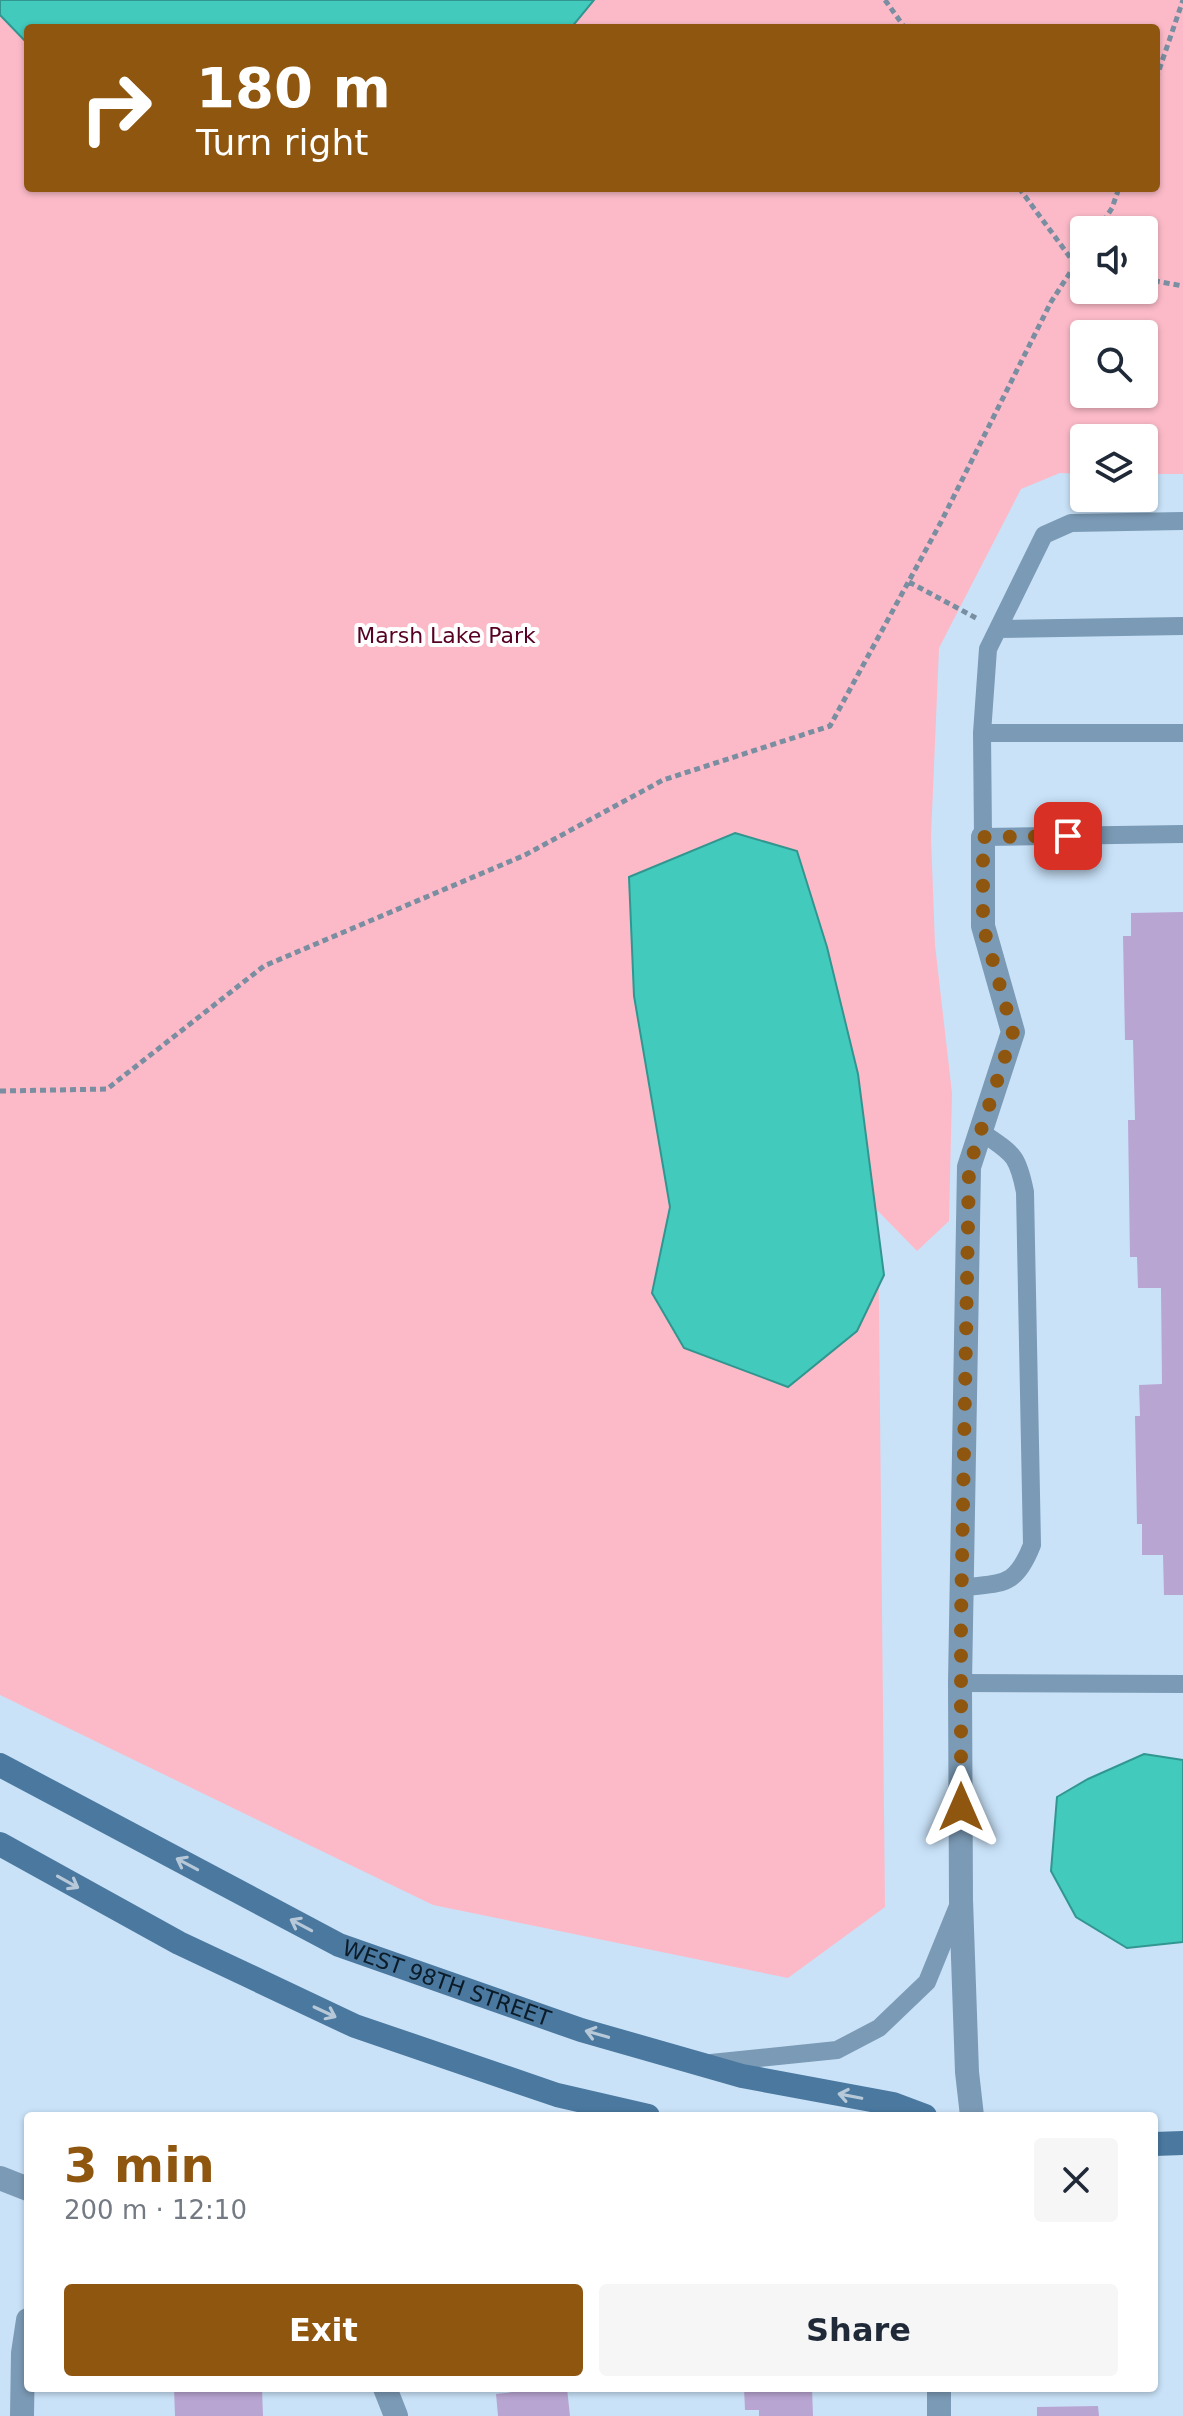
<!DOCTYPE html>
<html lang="en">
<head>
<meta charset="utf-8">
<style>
	body { margin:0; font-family:"DejaVu Sans",sans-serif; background:#f6f6f7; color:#1f2937; height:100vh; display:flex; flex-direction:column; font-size:30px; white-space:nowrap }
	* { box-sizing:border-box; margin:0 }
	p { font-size:26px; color:#747a83 }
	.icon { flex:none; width:44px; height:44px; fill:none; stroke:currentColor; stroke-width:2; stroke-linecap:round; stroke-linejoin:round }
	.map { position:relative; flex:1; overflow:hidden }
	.sheet { position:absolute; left:24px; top:2112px; width:1134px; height:280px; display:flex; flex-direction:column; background:#fff; border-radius:8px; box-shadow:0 2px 6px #0004 }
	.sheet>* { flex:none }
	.banner { position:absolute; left:24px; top:24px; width:1136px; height:168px; border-radius:8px; box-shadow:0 2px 6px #0004; background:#8f560f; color:#fff; overflow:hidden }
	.fabs { position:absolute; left:1070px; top:216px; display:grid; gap:16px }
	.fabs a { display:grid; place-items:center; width:88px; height:88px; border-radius:8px; background:#fff; box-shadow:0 2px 6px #0004; font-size:40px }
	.pin { position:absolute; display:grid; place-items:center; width:68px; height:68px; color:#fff; margin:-34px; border-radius:16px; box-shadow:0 4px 12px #0006 }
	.me { position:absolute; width:88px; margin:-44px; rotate:0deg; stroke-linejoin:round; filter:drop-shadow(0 0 6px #0008) }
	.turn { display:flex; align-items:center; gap:28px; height:168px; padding:0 40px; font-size:36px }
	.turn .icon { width:104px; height:104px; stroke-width:2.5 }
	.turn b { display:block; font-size:56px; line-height:68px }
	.round { display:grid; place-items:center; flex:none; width:84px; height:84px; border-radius:8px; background:#f6f6f7 }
	.summary { display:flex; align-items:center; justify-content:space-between; height:136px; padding:0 40px }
	h1 { font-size:48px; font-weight:800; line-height:60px; color:#8f560f }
	.primary-button { display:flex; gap:16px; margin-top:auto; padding:16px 40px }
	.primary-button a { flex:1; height:92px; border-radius:8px; background:#8f560f; color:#fff; font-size:32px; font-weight:800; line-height:92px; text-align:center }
	.primary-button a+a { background:#f6f6f7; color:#1f2937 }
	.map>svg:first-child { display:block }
</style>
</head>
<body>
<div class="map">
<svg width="1183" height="2416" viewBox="0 0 1183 2416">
	<rect width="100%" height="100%" fill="#c9e2f8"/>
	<path fill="#fcbac8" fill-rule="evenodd" d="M0,0H1183V474H1144V438H1084V474L1060,473L1021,489L939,648L931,837L935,945L952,1093L949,1221L917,1251L878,1211L885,1907L788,1978L433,1905L0,1695ZM28,28H1156V188H28ZM1084,230H1144V290H1084ZM1084,334H1144V394H1084Z"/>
	<path fill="#42cabc" stroke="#329690" stroke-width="2" d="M0,0H594L571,28H28V44L0,15Z
		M735,833L797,851L827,947L858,1074L884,1275L857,1331L788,1387L684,1348L652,1293L670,1207L634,996L629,877Z
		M1144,1754L1183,1760V1942L1127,1948L1076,1917L1051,1871L1057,1797L1088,1779Z"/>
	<path fill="#b9a5d2" d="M1183,912V1595H1164L1163,1555H1142V1524H1137L1135,1416H1140L1139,1385L1162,1384L1161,1288H1138L1137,1257H1130L1128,1120H1135L1133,1040H1125L1123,936H1131V913Z
		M174,2388H262L263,2416H175Z
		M548,2388H567L570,2416H498L496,2394Z
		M744,2388H812L813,2416H759V2410H745Z
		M1098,2406L1099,2416H1037V2407Z"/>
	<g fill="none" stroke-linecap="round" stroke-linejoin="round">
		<path stroke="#798ea0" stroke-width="5" stroke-dasharray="6 4" stroke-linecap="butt" d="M885,0L905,28
			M1156,79L1183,0
			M1019,188L1075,264L1084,266
			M1098,230L1112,208L1119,188
			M1144,279L1183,286
			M909,582L976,618
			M0,1091L107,1089L264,966L525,855L663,780L830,726L941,522L1051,302L1084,251"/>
		<path stroke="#7b9ab5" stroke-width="18" d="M1183,521L1071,523L1044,535L988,649L982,733L983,837L1183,834
			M998,629L1183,626
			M982,733H1183
			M961,1588C1003,1582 1015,1588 1032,1545L1025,1192C1017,1152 1012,1154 980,1131
			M960,1683L1183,1684
			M711,2063L837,2050L879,2028L927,1982L958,1906"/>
		<path stroke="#7b9ab5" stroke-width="24" d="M972,2116L967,2072L961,1900L960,1683L969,1167L1013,1032L983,926V837
			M0,2178L28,2189
			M385,2388L396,2416
			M22,2416L23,2353L28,2320
			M939,2416V2388"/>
		<g stroke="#4a789f" stroke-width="24">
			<path id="s1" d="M0,1765L339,1945L581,2030L742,2076L893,2104L925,2116"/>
			<path d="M0,1844L179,1943L355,2026L557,2095L648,2116"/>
			<path d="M1154,2144L1183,2143"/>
		</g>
	</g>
	<defs><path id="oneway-shaft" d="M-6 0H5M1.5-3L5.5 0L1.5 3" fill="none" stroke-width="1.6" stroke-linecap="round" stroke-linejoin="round" transform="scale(2)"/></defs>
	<g stroke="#b7c9d9">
		<use href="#oneway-shaft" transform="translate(187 1864) rotate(-152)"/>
		<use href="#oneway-shaft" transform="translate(68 1882) rotate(29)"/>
		<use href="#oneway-shaft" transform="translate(301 1925) rotate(-152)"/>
		<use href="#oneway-shaft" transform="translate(325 2012) rotate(25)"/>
		<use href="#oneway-shaft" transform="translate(597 2034) rotate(-164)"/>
		<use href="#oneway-shaft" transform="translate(850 2096) rotate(-169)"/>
	</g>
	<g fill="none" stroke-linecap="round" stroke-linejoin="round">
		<path stroke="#8f560f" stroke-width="14" stroke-dasharray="0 25.2" d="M961,1807V1620L969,1167L1013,1032L983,926V837L1068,836"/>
	</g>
	<g text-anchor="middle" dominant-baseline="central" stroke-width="8" stroke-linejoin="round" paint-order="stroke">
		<g font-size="22" fill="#560023" stroke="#fff">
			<text x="446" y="635">Marsh Lake Park</text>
		</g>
		<g font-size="22" fill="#0b1b28" stroke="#fff">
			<text stroke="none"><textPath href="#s1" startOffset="498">WEST 98TH STREET</textPath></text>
		</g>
	</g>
</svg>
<div class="fabs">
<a><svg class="icon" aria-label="sound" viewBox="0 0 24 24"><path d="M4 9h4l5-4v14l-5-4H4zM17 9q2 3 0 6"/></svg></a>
<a><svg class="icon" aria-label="search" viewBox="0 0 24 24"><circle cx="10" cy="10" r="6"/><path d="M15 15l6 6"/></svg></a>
<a><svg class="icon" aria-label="layers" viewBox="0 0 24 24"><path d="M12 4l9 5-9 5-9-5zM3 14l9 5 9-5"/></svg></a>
</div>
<div class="pin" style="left:1068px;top:836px;background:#d93025"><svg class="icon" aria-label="arrive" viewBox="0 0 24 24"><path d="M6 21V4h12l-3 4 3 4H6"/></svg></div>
<svg class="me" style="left:961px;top:1807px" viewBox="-20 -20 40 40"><path d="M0-17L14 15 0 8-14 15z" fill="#8f560f" stroke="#fff" stroke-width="4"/></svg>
<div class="banner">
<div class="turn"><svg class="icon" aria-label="right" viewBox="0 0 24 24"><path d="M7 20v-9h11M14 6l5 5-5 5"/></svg><div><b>180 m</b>Turn right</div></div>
</div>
<section class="sheet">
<div class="summary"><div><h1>3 min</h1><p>200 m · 12:10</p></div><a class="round"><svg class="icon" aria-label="close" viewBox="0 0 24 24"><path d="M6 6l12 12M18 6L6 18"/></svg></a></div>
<div class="primary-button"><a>Exit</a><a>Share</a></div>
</section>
</div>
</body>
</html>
